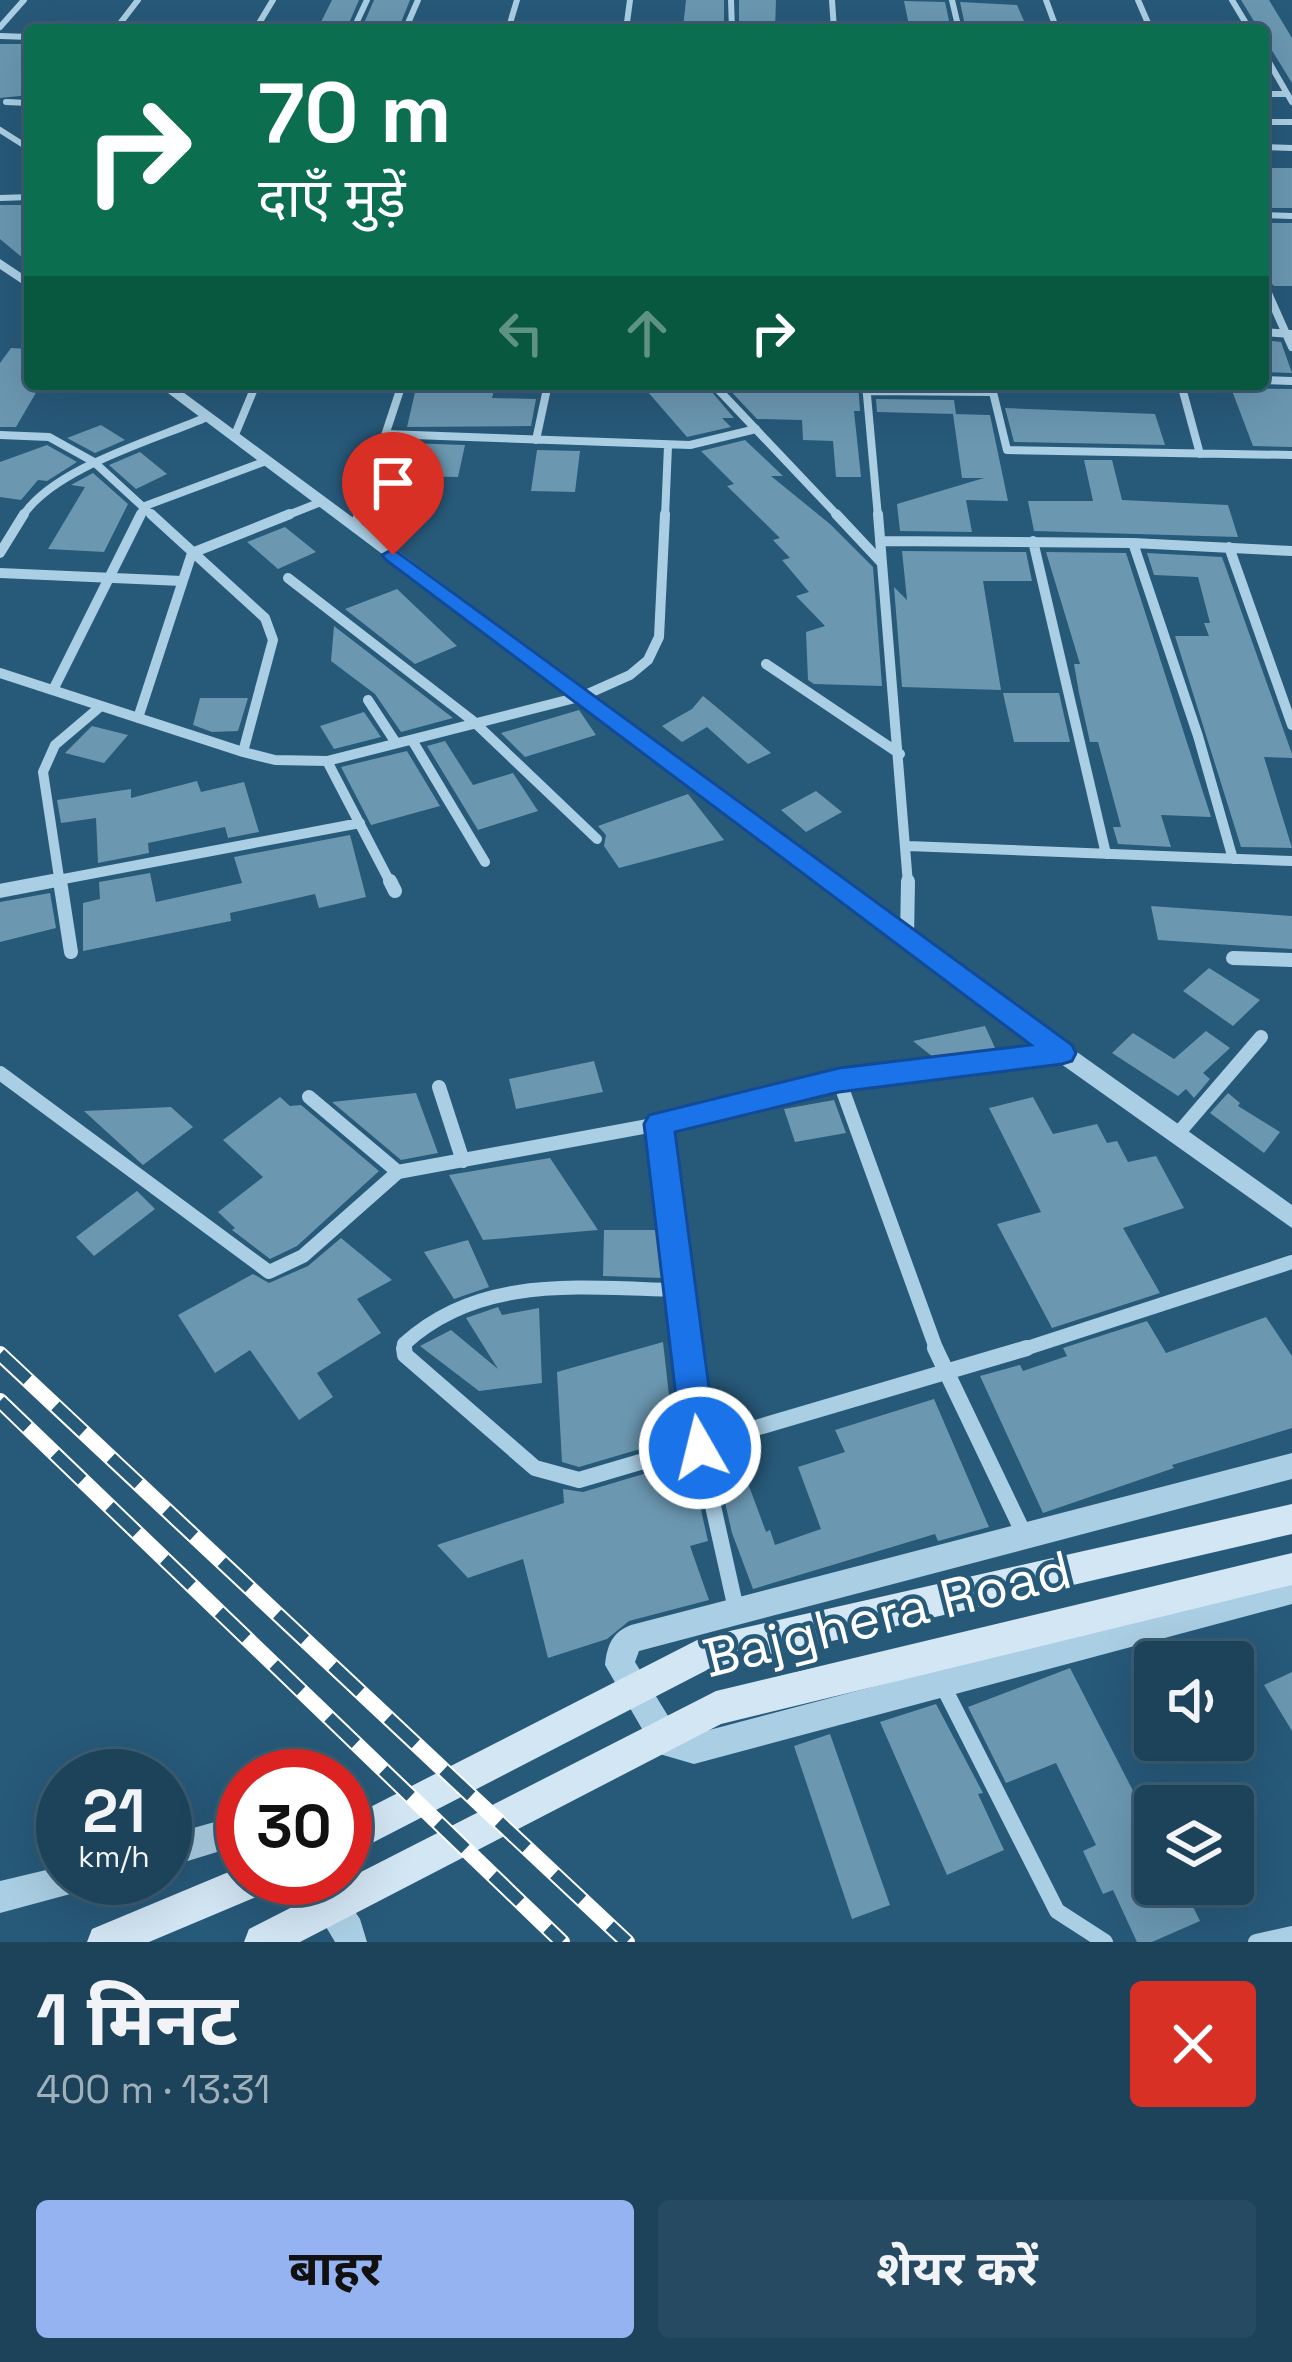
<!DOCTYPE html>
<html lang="hi">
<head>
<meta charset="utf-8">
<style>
	body { margin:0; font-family:"Space Grotesk","Noto Sans Devanagari",sans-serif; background:#254a61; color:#f1f3f6; height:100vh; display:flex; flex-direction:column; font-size:45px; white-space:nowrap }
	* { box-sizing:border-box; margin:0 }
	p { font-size:39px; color:#a0b0bb }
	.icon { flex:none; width:66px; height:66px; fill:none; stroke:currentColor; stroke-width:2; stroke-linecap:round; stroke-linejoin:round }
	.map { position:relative; height:1942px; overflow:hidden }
	.sheet { display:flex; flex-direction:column; background:#1d435b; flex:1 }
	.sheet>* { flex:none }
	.guide { position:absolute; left:24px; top:24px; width:1245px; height:366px; border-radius:12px; box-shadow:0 12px 48px #0002,0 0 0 3px #3b5c71; background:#0b6e4f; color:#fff; overflow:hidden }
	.fabs { position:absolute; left:1134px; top:1641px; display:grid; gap:24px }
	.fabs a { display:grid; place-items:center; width:120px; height:120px; border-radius:12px; background:#1d435b; box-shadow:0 12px 48px #0002,0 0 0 3px #3b5c71; font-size:60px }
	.speed { position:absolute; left:36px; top:1749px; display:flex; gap:24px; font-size:60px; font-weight:700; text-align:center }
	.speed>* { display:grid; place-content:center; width:156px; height:156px; border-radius:50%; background:#1d435b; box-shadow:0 12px 48px #0002,0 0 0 3px #3b5c71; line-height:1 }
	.speed small { font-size:30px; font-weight:400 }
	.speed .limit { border:18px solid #d22; background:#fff; color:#111 }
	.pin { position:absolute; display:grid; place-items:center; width:102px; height:102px; color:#fff; margin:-123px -51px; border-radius:50% 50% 50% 0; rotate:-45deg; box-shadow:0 0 12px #0007 }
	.pin .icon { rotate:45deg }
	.me { position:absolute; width:132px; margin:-66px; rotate:352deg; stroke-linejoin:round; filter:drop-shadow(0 0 9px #0008) }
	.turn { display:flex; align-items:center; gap:42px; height:252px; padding:0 36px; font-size:54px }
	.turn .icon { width:156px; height:156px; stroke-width:2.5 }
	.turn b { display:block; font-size:84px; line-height:102px }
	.lanes { display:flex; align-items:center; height:114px; padding:0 36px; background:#0003; justify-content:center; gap:60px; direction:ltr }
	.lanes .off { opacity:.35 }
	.round { display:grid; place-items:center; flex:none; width:126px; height:126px; border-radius:12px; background:#254a61 }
	.headline { display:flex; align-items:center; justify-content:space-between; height:204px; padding:0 36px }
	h1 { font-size:72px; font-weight:700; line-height:90px }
	.action { display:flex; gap:24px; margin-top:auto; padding:24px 36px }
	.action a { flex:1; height:138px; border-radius:12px; background:#95b2f1; color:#111; font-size:48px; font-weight:700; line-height:138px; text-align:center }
	.action a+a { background:#254a61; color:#f1f3f6 }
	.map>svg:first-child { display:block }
</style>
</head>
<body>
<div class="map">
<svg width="1292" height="1942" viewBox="0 0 1292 1942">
	<rect width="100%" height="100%" fill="#275979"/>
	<path fill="#6b97b1" d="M332,0H359L346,30H317Z
		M374,0H410L398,30H361Z
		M686,0H724V28H683Z
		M739,0H776L775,30L739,29Z
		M1241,0H1269L1292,38V83Z
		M904,1L945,2L951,30H910Z
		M960,2L1017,5L1028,30H966Z
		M0,44H30V95L0,98Z
		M1263,168H1292V208H1263Z
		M0,205H30V264L0,239Z
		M1263,223H1292V286H1274L1263,274Z
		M1263,340L1281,342L1292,373L1263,372Z
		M11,348L30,349V384H41L16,427H0V363Z
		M427,384L495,386L492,398L536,399L531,426L407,427L416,388Z
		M641,384H705L734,418H722L731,427L687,437Z
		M724,384H858L860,411H854L861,477H836L833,441L803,440L802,420L757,419Z
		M1231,388L1292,389V447L1253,446Z
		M876,399L954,400L956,414L877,412Z
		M1005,408L1155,414L1165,445L1014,442Z
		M953,414L990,415L1008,501L966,500L972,532L900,531L897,504L984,478H962Z
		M101,425L125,440L95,453L67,438Z
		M745,440L783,476H771L830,524L873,567L882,686L814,684L808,680L806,632L825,626L796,596L809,592L782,560L790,558L773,540L780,538L727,486L734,484L701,451Z
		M406,443L465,445L458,477L399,476Z
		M47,445L77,462L47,481L38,480L21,500L0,497V462Z
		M537,450L580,451L575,492L531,491Z
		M140,452L167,474L136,489L109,465Z
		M1084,460H1112L1122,500L1228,505L1238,537L1034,531L1028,501H1093Z
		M93,473L128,504L104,552L48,549L85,487L71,485Z
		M285,527L316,552L278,569L247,542Z
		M902,551L1026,552L1032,581H983L1001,690L902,687L894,587L907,600Z
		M1046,552L1126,553L1211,817L1161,815L1171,847L1118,844L1113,827H1121L1098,742H1090L1079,693L1074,664H1080Z
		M1147,553L1222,557L1292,754V758L1264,757L1292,848L1241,847L1175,636H1209L1204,623H1210L1198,577L1154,575Z
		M397,589L457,646L415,664L345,609Z
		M334,626L453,718L401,732L375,694L331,661Z
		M1003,693H1059L1070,742H1014Z
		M703,696L714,705L771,753L748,764L707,727L682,742L662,726L692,709Z
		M200,698H248L238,731L212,732L193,725Z
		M579,710L596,735L525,757L501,733Z
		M364,712L381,737L334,749L320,726Z
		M92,726L128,735L104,763L65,753Z
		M445,741L473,785L513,773L538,811L478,830L427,746Z
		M407,751L440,806L371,825L341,767Z
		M197,781L201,792L244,782L259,832L228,838L225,827L148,843L149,853L98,863L96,818L61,823L57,800L131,789V798Z
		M816,791L842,812L806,832L781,810Z
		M688,794L724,840L619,868L604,846L606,835L598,826Z
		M350,835L366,897L319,908L315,894L230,913L231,921L83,951V903L100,899L99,882L150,873L156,902L242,883L234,857Z
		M50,893L56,928L0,942V902Z
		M1151,906L1292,916V949L1158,940Z
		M1209,968L1260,1000L1233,1026L1183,991Z
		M985,1026L996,1050L933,1057L913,1041Z
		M1206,1031L1230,1048L1203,1073L1210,1079L1194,1098L1186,1089L1178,1096L1112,1053L1133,1033L1174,1059Z
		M594,1061L603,1092L516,1109L509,1079Z
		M416,1093L438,1153L401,1160L332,1102Z
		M1228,1093L1240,1103L1238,1106L1280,1132L1264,1153L1210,1113Z
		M280,1097L290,1106L301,1105L379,1171L297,1246L270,1259L232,1230L235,1228L218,1212L263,1177L223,1140Z
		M1033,1097L1053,1134L1097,1124L1107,1143L1117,1141L1128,1162L1156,1156L1184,1208L1123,1228L1160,1293L1052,1328L997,1224L1041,1212L989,1108Z
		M834,1100L846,1133L795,1142L784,1109Z
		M171,1107L193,1127L143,1165L84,1111Z
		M550,1158L598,1230L483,1240L449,1175Z
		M137,1191L155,1209L94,1256L76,1237Z
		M604,1230H661L663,1278L603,1276Z
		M341,1238L392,1280L357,1299L381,1333L317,1373L333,1397L299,1420L250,1350L215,1373L178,1315L253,1274L269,1283L308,1266Z
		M468,1240L489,1287L454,1299L424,1252Z
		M498,1307L502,1315L539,1308L542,1383L479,1391L420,1346L451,1330L498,1369L466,1318Z
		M1266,1317L1292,1356V1428L1172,1465L1174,1468L1043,1513L980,1376L1020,1365L1023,1371L1067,1356L1063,1348L1147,1321L1166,1353Z
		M663,1342L674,1439L579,1467L562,1462L557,1372Z
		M934,1399L989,1527L938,1541L935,1534L753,1589L732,1533L716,1463L738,1456L766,1532L770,1530L775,1545L821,1529L798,1467L845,1452L835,1430Z
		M677,1464L678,1475L692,1470L708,1541L690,1546L709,1600L629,1621L607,1639L548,1658L523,1559L468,1578L437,1545L564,1503L563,1489L583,1492Z
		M1070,1668L1149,1822L1155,1819V1884H1182L1200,1921L1152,1942H1137L1113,1890L1103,1894L1083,1851L1096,1845L1056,1763L1006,1783L968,1707Z
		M1292,1672V1731L1264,1685Z
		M936,1704L983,1793L978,1794L1004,1850L947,1875L880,1722Z
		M830,1734L890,1905L852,1919L794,1746Z"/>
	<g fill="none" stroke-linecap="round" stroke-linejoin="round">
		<path stroke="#aacee3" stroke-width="6" d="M731,0L732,30
			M832,0L834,30
			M952,0L959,30
			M1046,0L1057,30
			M1138,0L1151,30
			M1232,0L1250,30
			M0,27L24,0
			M508,29L540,30
			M115,30L138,0
			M255,30L273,0
			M353,30L367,0
			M405,30L418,0
			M508,30L517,0
			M626,30L630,0
			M0,36L30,37
			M1263,52L1292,102
			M1263,94H1287
			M6,102L30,103
			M1263,122H1292
			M0,130L30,149
			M1263,147L1292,148
			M0,198L30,197
			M1263,215L1292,216"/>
		<path stroke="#aacee3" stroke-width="8" d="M1263,282L1292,347
			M1263,332L1291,334
			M1263,380L1292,381
			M713,384L839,517
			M866,384L878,517
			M991,384L1007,450L1292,455
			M1181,384L1200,454
			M866,391L993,392
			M386,434L690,445L756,429
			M0,435L49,437L94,462L154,517
			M234,437L256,384
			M536,440L548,384
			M22,517C53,468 154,440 207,417
			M139,517L145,506L266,461
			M283,517L321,502
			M358,517L402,384
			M665,517L668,446"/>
		<path stroke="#aacee3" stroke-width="10" d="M151,514L265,618L273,640L243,752
			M836,514L881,562
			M878,514L908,884
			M355,527L359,514
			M880,541L1133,543L1292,551
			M1033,541L1106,854
			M1133,543L1198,736L1233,859
			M1229,547L1292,725
			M0,553L24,514
			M0,573L182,581
			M288,578L473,721L597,839
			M766,664L900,754
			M0,673L243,752L275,760L327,761L583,696L630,675L648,660L659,637L665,514
			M53,690L141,514
			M368,700L396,743
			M138,718L192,553L290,514
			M412,740L485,862
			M327,761L391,884
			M908,846L1292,861
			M37,884L360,823
			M60,884L43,772L55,745L101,706"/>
		<path stroke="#aacee3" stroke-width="14" d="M60,881L71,952
			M390,881L395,891
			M0,891L52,881
			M907,938L908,881
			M1233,958L1292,960
			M0,1073L269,1272L303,1256L398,1172L659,1124L839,1080L1061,1053
			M839,1080L937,1351
			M439,1087L463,1161
			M309,1097L398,1172
			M659,1124L688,1351
			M1176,1136L1261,1037
			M405,1351L404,1344C480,1274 581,1288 678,1290
			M1018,1351L1292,1262"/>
		<path stroke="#aacee3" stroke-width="16" d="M404,1348L405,1355L535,1468L579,1480L1027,1348
			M687,1348L700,1448L736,1609
			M935,1348L1024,1534
			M941,1682L1057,1911L1105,1942
			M1256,1942L1292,1934"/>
		<path fill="#aacee3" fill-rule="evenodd" d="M0,259L30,279V289L0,269Z
			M156,384H172L1070,1047L1292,1205V1228L1054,1059Z
			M1292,1453V1479L639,1651L635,1662L676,1729L694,1734L1292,1576V1604L694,1764L656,1753L605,1665C607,1646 612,1632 631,1625Z
			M243,1814V1844L165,1868V1836Z
			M63,1866V1878H94L89,1889L0,1913V1881Z
			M297,1878H332L360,1919L367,1942H335Z"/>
		<path fill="#d3e6f4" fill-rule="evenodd" d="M1292,1504V1534L707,1670L345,1857V1820L703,1637Z
			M1292,1553V1585L721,1724L300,1942H244L249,1929L716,1691Z
			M243,1866V1878H275L270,1891L149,1942H87L92,1929Z"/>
		<g stroke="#fff" stroke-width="16">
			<path id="rail" d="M0,1354L627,1942
				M0,1401L562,1942"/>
		</g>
		<use href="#rail" stroke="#275979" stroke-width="12" stroke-dasharray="38" stroke-linecap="butt"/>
	</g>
	<path fill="#1a73e8" stroke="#114b97" stroke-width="3" d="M393,549L1072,1045L1076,1053L1072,1061L1062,1064L839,1092L675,1132L717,1448L712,1460L700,1465L687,1460L682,1448L644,1124L649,1115L839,1068L1031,1045L386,560L382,555Z"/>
	<g text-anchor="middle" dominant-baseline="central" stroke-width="9" stroke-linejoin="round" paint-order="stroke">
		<g font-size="54" fill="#fff" stroke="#275979">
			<text transform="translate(887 1614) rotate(-14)">Bajghera Road</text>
		</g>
	</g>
</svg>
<div class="fabs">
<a><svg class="icon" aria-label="sound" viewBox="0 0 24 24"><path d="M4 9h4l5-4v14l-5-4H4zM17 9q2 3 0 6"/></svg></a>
<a><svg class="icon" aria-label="layers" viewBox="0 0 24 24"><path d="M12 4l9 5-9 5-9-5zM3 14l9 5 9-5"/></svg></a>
</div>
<div class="speed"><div>21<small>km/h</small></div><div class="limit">30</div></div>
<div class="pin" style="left:393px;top:555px;background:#d93025"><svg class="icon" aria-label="arrive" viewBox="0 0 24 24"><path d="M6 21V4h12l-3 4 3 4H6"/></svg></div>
<svg class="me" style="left:700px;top:1448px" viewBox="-20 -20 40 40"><circle r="17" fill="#1a73e8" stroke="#fff" stroke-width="3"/><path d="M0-11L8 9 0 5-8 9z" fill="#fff"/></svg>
<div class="guide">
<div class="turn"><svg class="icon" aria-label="right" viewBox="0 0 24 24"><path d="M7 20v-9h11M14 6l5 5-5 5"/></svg><div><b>70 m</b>दाएँ मुड़ें</div></div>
<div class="lanes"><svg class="icon off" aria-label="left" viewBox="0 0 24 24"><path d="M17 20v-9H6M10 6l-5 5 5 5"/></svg><svg class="icon off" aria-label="ahead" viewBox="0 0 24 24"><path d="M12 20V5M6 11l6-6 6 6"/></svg><svg class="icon" aria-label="right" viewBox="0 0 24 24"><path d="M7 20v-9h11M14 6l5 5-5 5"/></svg></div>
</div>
</div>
<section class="sheet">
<div class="headline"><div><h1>1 मिनट</h1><p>400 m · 13:31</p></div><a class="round" style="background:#d93025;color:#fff"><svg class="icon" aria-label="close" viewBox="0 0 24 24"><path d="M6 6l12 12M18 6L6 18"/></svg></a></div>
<div class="action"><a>बाहर</a><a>शेयर करें</a></div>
</section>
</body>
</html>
